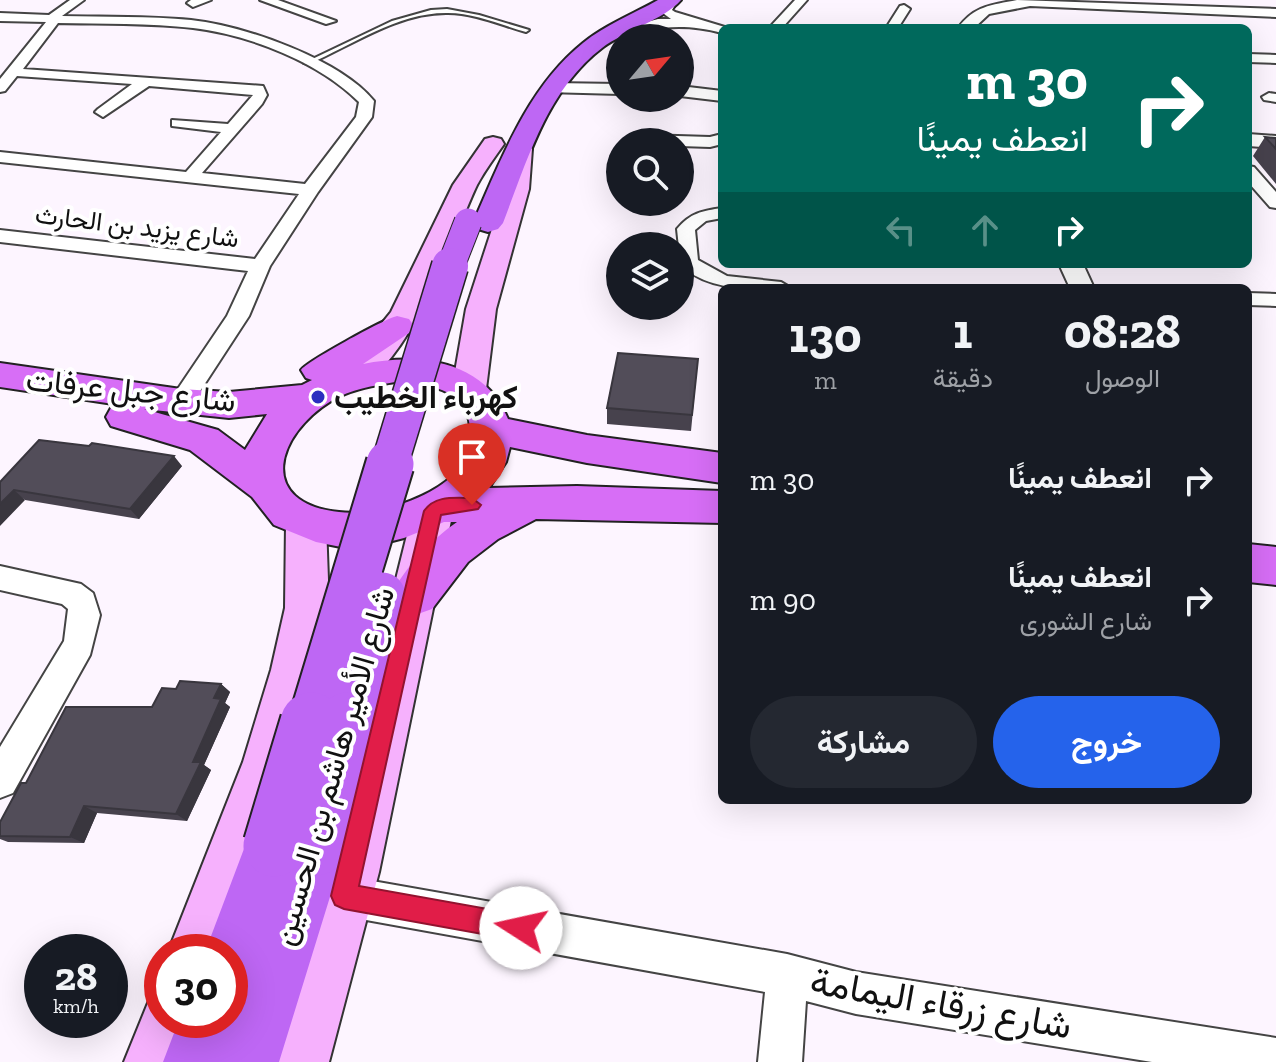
<!DOCTYPE html>
<html lang="ar">
<head>
<meta charset="utf-8">
<style>
	body { margin:0; font-family:"Zilla Slab",Vazirmatn,serif; background:#242831; color:#f1f3f6; direction:rtl; height:100vh; display:flex; flex-direction:column; font-size:30px; white-space:nowrap }
	* { box-sizing:border-box; margin:0 }
	p { font-size:26px; color:#9ea1a6 }
	.icon { flex:none; width:44px; height:44px; fill:none; stroke:currentColor; stroke-width:2; stroke-linecap:round; stroke-linejoin:round }
	.map { position:relative; flex:1; overflow:hidden; direction:ltr }
	.side { position:absolute; left:718px; top:284px; width:534px; height:520px; display:flex; flex-direction:column; background:#171b24; border-radius:12px; box-shadow:0 8px 32px #0002; direction:rtl }
	.side>* { flex:none }
	.hud { position:absolute; left:718px; top:24px; width:534px; height:244px; border-radius:12px; box-shadow:0 8px 32px #0002; direction:rtl; background:#00695c; color:#fff; overflow:hidden }
	.needle { width:52px; rotate:61deg }
	.tools { position:absolute; left:606px; top:24px; display:grid; gap:16px }
	.tools a { display:grid; place-items:center; width:88px; height:88px; border-radius:50%; background:#171b24; box-shadow:0 8px 32px #0002; font-size:40px }
	.speed { position:absolute; left:24px; top:934px; display:flex; gap:16px; font-size:40px; font-weight:700; text-align:center }
	.speed>* { display:grid; place-content:center; width:104px; height:104px; border-radius:50%; background:#171b24; box-shadow:0 8px 32px #0002; line-height:1 }
	.speed small { font-size:20px; font-weight:400 }
	.speed .limit { border:12px solid #d22; background:#fff; color:#111 }
	.pin { position:absolute; display:grid; place-items:center; width:68px; height:68px; color:#fff; margin:-82px -34px; border-radius:50% 50% 50% 0; rotate:-45deg; box-shadow:0 0 8px #0007 }
	.pin .icon { rotate:45deg }
	.me { position:absolute; width:88px; margin:-44px; rotate:280deg; stroke-linejoin:round; filter:drop-shadow(0 0 6px #0008) }
	.turn { display:flex; align-items:center; gap:28px; height:168px; padding:0 32px; font-size:36px }
	.turn .icon { width:104px; height:104px; stroke-width:2.5 }
	.turn b { display:block; font-size:56px; line-height:68px }
	.lanes { display:flex; align-items:center; height:76px; padding:0 32px; background:#0003; justify-content:center; gap:40px; direction:ltr }
	.lanes .off { opacity:.35 }
	.eta { display:flex; justify-content:space-evenly; align-items:center; height:136px; text-align:center }
	.eta b { font-size:48px; font-weight:700; line-height:56px }
	.action { display:flex; gap:16px; margin-top:auto; padding:16px 32px }
	.action a { flex:1; height:92px; border-radius:48px; background:#2563eb; color:#fff; font-size:32px; font-weight:700; line-height:92px; text-align:center }
	.action a+a { background:#242831; color:#f1f3f6 }
	ul { padding:0; list-style:none }
	li { display:flex; align-items:center; gap:24px; height:120px; padding:0 32px }
	li div { flex:1 }
	li b { display:block; font-size:30px }
	li em { font-style:normal }
	.map>svg:first-child { display:block }
</style>
</head>
<body>
<div class="map">
<svg width="1276" height="1062" viewBox="0 0 1276 1062">
	<rect width="100%" height="100%" fill="#fdf5ff"/>
	<g fill="none" stroke-linecap="round" stroke-linejoin="round">
		<g stroke="#444" stroke-width="4">
			<path id="service" d="M447,9L479,15L529,30L526,32C501,25 474,13 448,13C399,12 352,45 309,64L304,63L392,21L431,10Z"/>
		</g>
		<g stroke="#444" stroke-width="4">
			<path id="minor" d="M70,0H84L62,16C105,17 149,16 191,20C245,26 340,59 374,101L372,117L318,192L270,266L249,316L189,408H173L169,402L227,316L248,271L0,242V230L255,259L299,194L0,162V152L186,172L221,132L172,126V120L228,124L253,95L149,86L103,117L95,112L98,109L132,84L17,76L5,91L0,92V79L46,22L0,21V13L49,15ZM58,23C103,24 149,23 193,28C250,35 319,62 359,102L356,117L305,184L202,173L262,104L267,95L263,86L23,69Z
				M211,0L193,7L187,3L191,0Z
				M260,0H278L336,21L326,24Z
				M666,0H678L672,10L675,12L728,28H722V33C681,22 653,28 612,37L606,33L658,19H671L660,11Z
				M795,0H807L782,28H769Z
				M904,5L910,9L898,28H886L900,6Z
				M1248,54L1276,55V63L1248,62Z
				M1269,93L1276,94V102L1264,100L1262,97Z
				M722,134V144L710,147L680,146V142L637,140L645,135L710,137Z
				M1248,166L1254,167L1276,192V208L1270,207L1248,182Z
				M722,208V218L706,221L695,230L698,260L727,276L781,282L791,288C751,288 714,293 681,266L677,229C690,213 702,211 722,208Z
				M1248,293L1276,294V306L1248,305Z
				M0,566L81,584L93,593L100,615L90,655L13,793L0,798V747L64,641L68,609L62,604L0,590Z
				M344,876L787,954L856,972L1276,1038V1062H1152L856,1014L806,1001L802,1062H758L765,992L344,916L330,910L324,896L330,882Z"/>
		</g>
		<g stroke="#444" stroke-width="4">
			<path id="tertiary" d="M1017,0L1276,9V17L1030,6L989,14L974,28H958C974,6 991,5 1017,0Z
				M552,83L620,84V94L546,92L543,88Z
				M680,86L722,91V101L680,96Z
				M1248,134L1276,136V148L1248,146Z
				M1059,264H1083L1094,288H1070Z"/>
		</g>
		<g stroke="#333" stroke-width="4">
			<path id="secondary" d="M493,137L501,139L504,144C495,157 485,170 477,185C456,228 399,402 338,386L333,378L361,349L391,312L453,185L485,139Z
				M520,142L528,144L532,149L529,189L496,309L486,389L481,397L469,400L457,397L452,389L466,309L505,189L508,149L512,144Z
				M433,496L447,500L453,511L379,872L329,1062H265L323,872L413,511L419,500Z
				M306,508L320,512L326,523L329,608L317,670L293,762L226,952H168L243,762L271,670L285,608L286,523L292,512Z
				M162,993V1020H203L188,1062H124L150,998Z"/>
		</g>
		<g stroke="#222" stroke-width="4">
			<path id="primary" d="M397,316L409,319L414,326L409,333L363,364C418,353 484,359 508,419L587,435L722,453V483L587,463L510,447L506,462L489,488L577,486L722,491V523L536,519L498,539L468,562L432,609L415,615L398,609L391,595C406,566 431,540 457,522H444L404,538L369,547L346,548L316,542L274,525L252,497L190,450L111,426L106,417L111,408L120,405L0,387V363L181,389L229,392L302,385L312,380L306,378L301,370C306,362 384,319 397,316ZM395,382C425,383 467,388 470,427C471,437 472,447 467,457C448,495 379,517 339,512C256,503 276,435 331,401C351,389 373,386 395,382ZM144,409L229,418L267,414L245,450L218,430Z
				M1248,544L1276,547V585L1248,582Z"/>
		</g>
		<g stroke="#222" stroke-width="4">
			<path id="trunk" d="M658,0H681C665,19 624,31 602,48C547,90 527,161 503,223L498,229L488,232L478,229L473,223C501,160 527,88 583,43C605,25 633,14 658,0Z
				M316,815L337,824L346,845L279,1062H163L179,1020H230V952H205L253,825L274,816L295,825Z"/>
		</g>
		<use href="#service" fill="#fff" fill-rule="evenodd"/>
		<use href="#minor" fill="#fff" fill-rule="evenodd"/>
		<use href="#tertiary" fill="#fff" fill-rule="evenodd"/>
		<use href="#secondary" fill="#f6b1fd" fill-rule="evenodd"/>
		<use href="#primary" fill="#d76ef6" fill-rule="evenodd"/>
		<use href="#trunk" fill="#be67f4" fill-rule="evenodd"/>
		<g stroke="#222" stroke-width="29" stroke-linecap="butt">
			<path id="trunk-bridge-far3" d="M450,268L468,222"/>
		</g>
		<g stroke="#222" stroke-width="39" stroke-linecap="butt">
			<path id="trunk-bridge-far2" d="M389,466L450,266"/>
		</g>
		<g stroke="#222" stroke-width="51" stroke-linecap="butt">
			<path id="trunk-bridge-far1" d="M311,725L390,464
				M348,725L382,596"/>
		</g>
		<g stroke="#222" stroke-width="65" stroke-linecap="butt">
			<path id="trunk-bridge" d="M316,845L348,723
				M274,846L311,723"/>
		</g>
		<use href="#trunk-bridge-far3" stroke="#be67f4" stroke-width="27"/>
		<use href="#trunk-bridge-far2" stroke="#be67f4" stroke-width="36"/>
		<use href="#trunk-bridge-far1" stroke="#be67f4" stroke-width="47"/>
		<use href="#trunk-bridge" stroke="#be67f4" stroke-width="61"/>
	</g>
	<path fill="#47424d" d="M1265,137L1276,138V184L1253,156Z
		M698,359L691,431L607,424V408Z
		M182,466L139,519L25,500L0,482Z
		M221,684L230,692L225,703L230,707L204,765L211,770L187,821L97,813L84,843L8,842L0,839V822L26,783L152,707Z"/>
	<path fill="#39363e" d="M174,456L182,466L139,519L130,509Z
		M14,490L25,500L0,526V504Z
		M221,684L230,692L225,703L230,707L204,765L211,770L187,821L176,814L193,762L214,698Z
		M84,806L97,813L84,843L70,837Z"/>
	<path fill="#524d59" stroke="#39363e" stroke-width="2" d="M1265,137L1276,138V149Z
		M618,353L698,359L692,415L607,408Z
		M39,440L89,446L92,443L174,456L130,509L14,490L0,504V482Z
		M180,681L221,684L214,698L221,699L193,762H201L176,814L84,806L70,837L0,836V822L21,783H26L66,707H152L162,688L176,689Z"/>
	<path fill="#e11d48" stroke="#92132f" stroke-width="2" d="M472,498L481,505L478,509L441,515L359,886L521,915L530,918L534,928L530,937L521,941L344,909L335,905L331,896L424,511C435,495 454,498 472,498Z"/>
	<circle fill="#2a2ec0" stroke="#fff" stroke-width="3" cx="318" cy="397" r="8"/>
	<g text-anchor="middle" dominant-baseline="central" stroke-width="8" stroke-linejoin="round" paint-order="stroke">
		<g font-size="26" fill="#111" stroke="#fff">
			<text transform="translate(137 226) rotate(7)">شارع يزيد بن الحارث</text>
		</g>
		<g font-size="32" fill="#111" stroke="#fff">
			<text transform="translate(131 390) rotate(6)">شارع جبل عرفات</text>
			<text transform="translate(333 766) rotate(-74)">شارع الأمير هاشم بن الحسين</text>
		</g>
		<g font-size="32" font-weight="bold" fill="#111" stroke="#fff" text-anchor="start">
			<text x="334" y="397">كهرباء الخطيب</text>
		</g>
		<g font-size="38" fill="#111" stroke="#fff">
			<text transform="translate(941 1003) rotate(10)">شارع زرقاء اليمامة</text>
		</g>
	</g>
</svg>
<div class="tools">
<a><svg class="needle" viewBox="-14 -14 28 28"><path d="M0-13l5 13h-10z" fill="#e53935"/><path d="M0 13l5-13h-10z" fill="#9ea1a6"/></svg></a>
<a><svg class="icon" aria-label="search" viewBox="0 0 24 24"><circle cx="10" cy="10" r="6"/><path d="M15 15l6 6"/></svg></a>
<a><svg class="icon" aria-label="layers" viewBox="0 0 24 24"><path d="M12 4l9 5-9 5-9-5zM3 14l9 5 9-5"/></svg></a>
</div>
<div class="speed"><div>28<small>km/h</small></div><div class="limit">30</div></div>
<div class="pin" style="left:472px;top:505px;background:#d93025"><svg class="icon" aria-label="arrive" viewBox="0 0 24 24"><path d="M6 21V4h12l-3 4 3 4H6"/></svg></div>
<svg class="me" style="left:521px;top:928px" viewBox="-20 -20 40 40"><circle r="19" fill="#fff"/><path d="M0-13L10 11 0 6-10 11z" fill="#e11d48"/></svg>
<div class="hud">
<div class="turn"><svg class="icon" aria-label="right" viewBox="0 0 24 24"><path d="M7 20v-9h11M14 6l5 5-5 5"/></svg><div><b>30 m</b>انعطف يمينًا</div></div>
<div class="lanes"><svg class="icon off" aria-label="left" viewBox="0 0 24 24"><path d="M17 20v-9H6M10 6l-5 5 5 5"/></svg><svg class="icon off" aria-label="ahead" viewBox="0 0 24 24"><path d="M12 20V5M6 11l6-6 6 6"/></svg><svg class="icon" aria-label="right" viewBox="0 0 24 24"><path d="M7 20v-9h11M14 6l5 5-5 5"/></svg></div>
</div>
<section class="side">
<div class="eta">
<div><b>08:28</b><p>الوصول</p></div>
<div><b>1</b><p>دقيقة</p></div>
<div><b>130</b><p>m</p></div>
</div>
<ul>
<li><svg class="icon" aria-label="right" viewBox="0 0 24 24"><path d="M7 20v-9h11M14 6l5 5-5 5"/></svg><div><b>انعطف يمينًا</b></div><em>30 m</em></li>
<li><svg class="icon" aria-label="right" viewBox="0 0 24 24"><path d="M7 20v-9h11M14 6l5 5-5 5"/></svg><div><b>انعطف يمينًا</b><p>شارع الشورى</p></div><em>90 m</em></li>
</ul>
<div class="action"><a>خروج</a><a>مشاركة</a></div>
</section>
</div>
</body>
</html>
